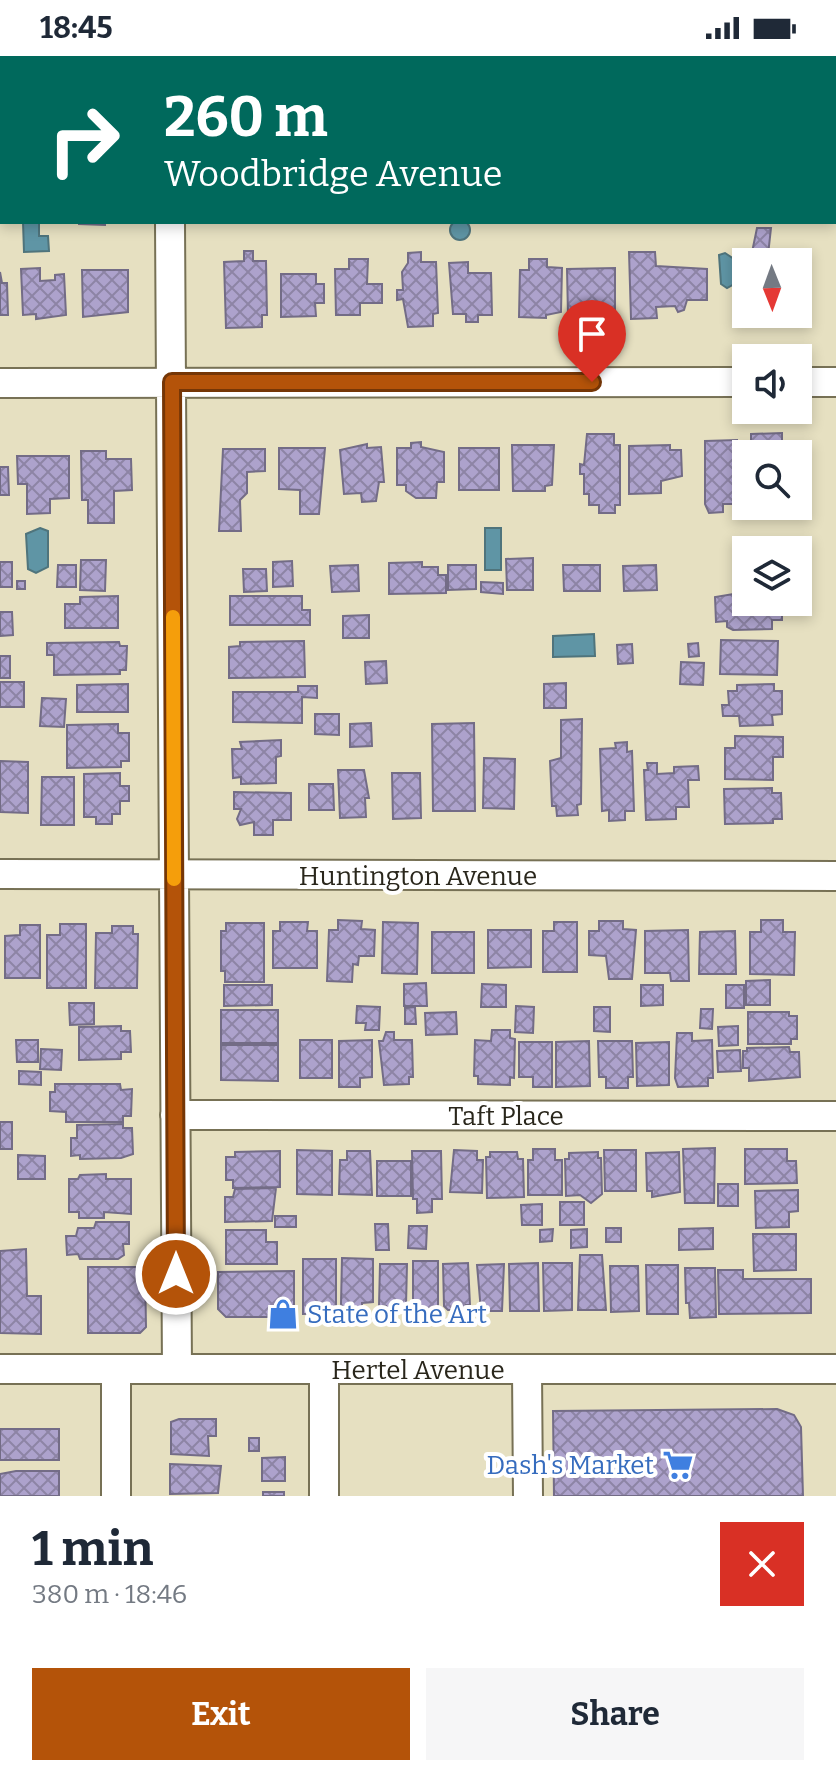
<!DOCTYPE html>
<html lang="en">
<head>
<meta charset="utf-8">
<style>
	body { margin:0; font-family:Bitter,serif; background:#f6f6f7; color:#1f2937; height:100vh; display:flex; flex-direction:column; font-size:30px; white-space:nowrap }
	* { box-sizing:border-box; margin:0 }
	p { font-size:26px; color:#747a83 }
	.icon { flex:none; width:44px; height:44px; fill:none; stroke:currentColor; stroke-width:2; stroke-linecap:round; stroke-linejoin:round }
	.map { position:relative; height:1440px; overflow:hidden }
	.panel { display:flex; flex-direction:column; background:#fff; flex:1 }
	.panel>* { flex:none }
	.guide { position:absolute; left:0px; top:0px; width:836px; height:168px; box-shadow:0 4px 12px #0003; background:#00695c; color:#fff; overflow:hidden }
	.needle { width:52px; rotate:179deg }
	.buttons { position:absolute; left:732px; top:192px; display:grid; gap:16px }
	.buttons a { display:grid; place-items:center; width:80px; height:80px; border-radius:0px; background:#fff; box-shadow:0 4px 12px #0003; font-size:40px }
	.pin { position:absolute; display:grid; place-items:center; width:68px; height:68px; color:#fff; margin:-82px -34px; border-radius:50% 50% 50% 0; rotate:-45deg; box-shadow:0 0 8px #0007 }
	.pin .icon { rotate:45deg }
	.me { position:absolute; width:88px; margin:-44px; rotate:0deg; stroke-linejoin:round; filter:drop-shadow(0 0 6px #0008) }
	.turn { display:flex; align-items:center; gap:28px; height:168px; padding:0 32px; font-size:36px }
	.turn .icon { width:104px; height:104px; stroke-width:2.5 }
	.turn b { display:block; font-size:56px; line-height:68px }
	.round { display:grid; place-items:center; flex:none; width:84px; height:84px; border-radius:0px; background:#f6f6f7 }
	.summary { display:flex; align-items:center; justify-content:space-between; height:136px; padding:0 32px }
	h1 { font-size:48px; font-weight:700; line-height:60px }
	.button { display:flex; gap:16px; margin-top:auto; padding:16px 32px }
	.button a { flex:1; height:92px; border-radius:0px; background:#b45309; color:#fff; font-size:32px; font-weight:700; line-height:92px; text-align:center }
	.button a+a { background:#f6f6f7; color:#1f2937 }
	.status { display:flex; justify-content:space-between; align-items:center; height:56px; padding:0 40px; background:#fff; direction:ltr }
	.status svg { height:22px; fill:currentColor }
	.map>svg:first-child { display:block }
</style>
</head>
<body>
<div class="status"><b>18:45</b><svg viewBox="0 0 49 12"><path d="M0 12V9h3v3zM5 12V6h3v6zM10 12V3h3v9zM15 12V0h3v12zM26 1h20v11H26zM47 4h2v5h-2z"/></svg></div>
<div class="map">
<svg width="836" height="1440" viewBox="0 0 836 1440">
	<defs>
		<pattern id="building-cross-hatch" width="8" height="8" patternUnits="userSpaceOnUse" patternTransform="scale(2)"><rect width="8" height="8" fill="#ada2cc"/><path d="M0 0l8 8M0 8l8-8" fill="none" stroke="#8d84a5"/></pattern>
	</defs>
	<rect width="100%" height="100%" fill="#e6e0c1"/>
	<path fill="#5f95a5" stroke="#4f747c" stroke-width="2" d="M450 174a10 10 0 1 1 20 0a10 10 0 1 1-20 0Z
		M23,166H39V180H48L49,195L24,196Z
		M725,197L737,205L733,213L736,227L727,232L721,228L719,199Z
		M40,472L48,475V511L36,517L28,513L26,478Z
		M485,472H501V514H485Z
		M594,578L595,600L553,601V580Z"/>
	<path fill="url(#building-cross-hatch)" stroke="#736c86" stroke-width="2" d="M0,0H64V2H2L0,42Z
		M90,0H131V2H90Z
		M264,0H327V2H264Z
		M397,0H475V2H397Z
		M509,0H561V2H509Z
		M581,0H620V2H581Z
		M633,0H668V2H634Z
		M694,0H728V2H694Z
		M747,0H785V2H747Z
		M79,166H105V169L79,168Z
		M757,172H771L768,199H773V206H750Z
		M244,195H253V205H266L267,259H262V271L226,272L224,206L244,205Z
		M421,196V206H436L438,257L433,258V270L408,271L403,243L397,244V234H403L402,216L408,207V197Z
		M629,196H655L656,210L707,213V244H687L684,254L678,256L675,250L656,251L657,262L631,263Z
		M349,203H368L367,228H382V247H360V259H336L335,213H349Z
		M529,203H547V211L562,212L561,256L546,259V262L519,261L520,214H529Z
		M468,206V217H491L492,259H478V266H466V258H453L449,207Z
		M742,209H746V256H744Z
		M40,212V225L55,224V219L64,218L66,259L36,263V258L23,259L21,213Z
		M615,212V259L588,263V259H568L567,213Z
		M82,214H128V256L83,261Z
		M0,216L2,227H7L8,259H0Z
		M281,218H316V228H324V247H315L316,260L281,261Z
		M748,258H773V267L748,269Z
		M782,377V386H793V398H746L745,444L744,386H751V378Z
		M587,378H614V389H620V449H615V457H599V449H589V438H584V418H580V408L584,409Z
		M737,384L738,448H723V456L709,457L705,448V385Z
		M421,386V391L444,396V426H437L436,442H416L406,435V429H397V392H411V387Z
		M367,388V392L381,391L384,426H379L376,445L362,446L361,437L344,438L340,394Z
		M512,389H554L552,429L545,430V435H513Z
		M670,389V394H681L682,420L661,425V437L629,438V390Z
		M279,392H325L319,458H300V434L279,433Z
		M459,392H499V434H459Z
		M223,393H265V415L247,416V437L240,444L241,475H219Z
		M81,395H106V403H131L132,434L114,435V467H88V444H82Z
		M17,400H69V442L50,443V457L27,458V428H18Z
		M0,411H8L9,439H0Z
		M751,450H792V452L751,453Z
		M533,502V534H507L506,503Z
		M741,502H746V533H741Z
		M81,504H106L105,535L80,534Z
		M292,505L293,530L273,531V506Z
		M0,506H12V531H0Z
		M422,506V511H438V519H446V537L389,538V507Z
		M58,509H76V531H57Z
		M358,509L359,535L332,536L330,510Z
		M448,509H476V533L448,534Z
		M563,509H600V535H564Z
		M656,509L657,534L624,535L623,510Z
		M243,513H266L267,535L244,536Z
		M17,525H25V533H17Z
		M481,526L503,527V538L481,536Z
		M746,536V546H782V564H772V573L733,574L727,571V565L716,566L715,541Z
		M118,540V572H65V548H80V541Z
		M230,540H302V554H310V569H230Z
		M0,556H12L13,579L0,580Z
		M369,559V582H343V560Z
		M721,584L778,585L777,619L720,618Z
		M304,585L305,621L229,622V591L240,590V586Z
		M119,586L120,590H127L126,614H120V618L54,619V599H47V587Z
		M698,587L699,600L689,601L688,588Z
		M632,588L633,607L618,608L617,589Z
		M0,600H10V622H0Z
		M386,605L387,627L366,628L365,606Z
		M681,606L704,607L703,629L680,628Z
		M0,626H24V651H0Z
		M566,627V652H544V628Z
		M128,628V656H77V629Z
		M774,628V635H782V658L772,659L773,669L740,670L739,660H723L722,649H729L728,635H737V629Z
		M298,630H317V642L302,641V667L233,666V636H298Z
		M42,642L66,643L64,671L40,670Z
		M315,658H339V679L315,678Z
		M582,663L581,748L577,749L578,759L557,760L556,750H552L550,705L561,702V664Z
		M371,667L372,690L350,691V668Z
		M474,667L475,755H433L432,668Z
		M118,668V677H129V705H121V711L67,712V669Z
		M735,680L783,681V701H773V724L725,723V692H735Z
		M281,684V700L276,701V727L241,728V721L233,722L232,693H242L240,686Z
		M627,686V696L632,695L634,755H625V764L609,765V754L602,755L600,693L616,692L615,687Z
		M484,702L515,703L514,753L483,752Z
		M0,705L28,706V757L0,756Z
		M647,707H657V718L674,717V711L698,710L699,724H688L689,751H676V763L646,764L644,714H648Z
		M338,714H364L369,742H365L366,761L340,762Z
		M120,717V730H129V745H120V758H112V768H96V761H84V718Z
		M392,717H420L421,762L393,763Z
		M42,721H74V769H41Z
		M309,728H333L334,754H309Z
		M772,732V737H781L782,763H773V767L725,768L724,733Z
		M234,736L291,737V764H273V779H254V766L240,769L237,763L241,753H234Z
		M338,864L362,865L361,873L375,874L374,900H359L358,909L353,908L352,926L327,925L329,874H338Z
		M761,864H783V876H795L794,919L750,918V876H761Z
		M599,865H623V873L636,874L632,923H609L606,900L589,899V875H599Z
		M280,866H308L307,875H317V912H273V875H280Z
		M383,866L418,867L417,918L382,917Z
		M554,866H577V916H543V875H554Z
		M226,867H264V926H225V915H221V875H226Z
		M60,868H86V932H47V879H60Z
		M20,869H40V922H5V880L20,879Z
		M112,870H133V878H138L137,932H95L96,877H112Z
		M488,874H531V911L488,912Z
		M688,874L689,925H671L670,917H645V875Z
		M735,875L736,918H699L700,876Z
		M432,876H474V917H432Z
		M770,924V949H746V925Z
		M426,927L427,950H404V928Z
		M482,928L506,929V951H481Z
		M224,929H272V949L224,950Z
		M641,929H663V949L641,950Z
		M726,929H744V952H726Z
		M69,947H94V968L70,969Z
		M357,950L380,951L379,974H365L366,967H356Z
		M516,950L534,951L533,977L515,976Z
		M415,951L416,968H405V952Z
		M594,951H610V976L594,975Z
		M701,953H713L712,973L700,972Z
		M221,954H278V987H221Z
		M456,956L457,978L426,979L425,957Z
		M748,956H789V960H797V983H791V988H748Z
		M121,970V975H130L131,996H121V1003L79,1004V971Z
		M738,970V989L719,990L718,971Z
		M492,974H510V982L515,983L514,1022L510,1021V1029L478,1028V1020H474L475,984L491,985Z
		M386,976H394V984H412L413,1021H409V1028L384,1029L379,985H383Z
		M677,977H692V985L712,984L713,1022H708V1030L678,1031L675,1022Z
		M16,984H38V1006H17Z
		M300,984H332V1022H300Z
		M372,984V1021L360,1022V1031H339V985Z
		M589,985L590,1030L556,1031V986Z
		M598,985H632L633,1021H628V1032H606V1021H599Z
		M519,986H552V1031H533V1021H519Z
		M669,986V1029L637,1030L636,987Z
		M221,989H278V1025L221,1024Z
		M789,991L790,996H799L800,1021L749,1025V1012H743V995H747V992Z
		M41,993L62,994L61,1014L40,1013Z
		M740,994L741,1015L718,1016L717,995Z
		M19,1015L41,1016V1029L19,1028Z
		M55,1028H120L121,1034L132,1033L131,1060H123V1066H66V1056L50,1055V1036H55Z
		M0,1066H12V1093H0Z
		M123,1068V1072H132L133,1098L121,1102L80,1103V1099L71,1100V1082H77V1069Z
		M715,1092L714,1147H685L683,1093Z
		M533,1093H555V1104H562V1139H528V1104H533Z
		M745,1093H787V1105H796L797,1127L745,1128Z
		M297,1094L332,1095V1139L297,1138Z
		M454,1094L477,1095V1104H483L482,1137L450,1136Z
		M604,1094H636V1135H605Z
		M280,1095V1131L233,1132V1124H226V1101H235V1096Z
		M347,1095H370L372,1139L339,1138L340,1104H347Z
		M412,1095H441L442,1143H432V1156L417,1157V1143H413Z
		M490,1096H517L518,1103H523L524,1141L487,1142L486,1101H490Z
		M598,1096V1102H601L602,1138L591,1147L580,1139L566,1140L565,1103H569V1097Z
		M679,1096L680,1136L652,1141V1135H647L646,1097Z
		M18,1099L45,1100V1123H18Z
		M377,1105H411V1140H377Z
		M106,1118V1123H131V1158L104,1156V1162H79V1156H69V1123H78L80,1119Z
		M718,1128H738V1150H718Z
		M276,1132L272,1165L225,1166V1141H233L235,1133Z
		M798,1134V1155L789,1156V1171L756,1172L755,1135Z
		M560,1146H584V1169H560Z
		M542,1148V1169H522L521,1149Z
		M275,1160H296V1171H275Z
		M96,1166H129V1188H123L124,1199L118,1203H80L78,1198L67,1199L66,1180H76L78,1172H94Z
		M375,1168H388L389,1194H376Z
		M409,1170H427L426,1193L408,1192Z
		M606,1172H621V1186H606Z
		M713,1172V1193L679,1194V1173Z
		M553,1173L552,1185L540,1186V1174Z
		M587,1173V1191L571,1192V1174Z
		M226,1174H266V1186H277V1208H226Z
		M753,1178H796V1214L754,1215Z
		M26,1193L27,1240H41V1278L0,1277V1195Z
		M580,1199H602L606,1254H578Z
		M342,1202L373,1203V1246L362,1247V1254H344L341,1248Z
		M303,1203H336V1257L303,1258Z
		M413,1205H438V1256H413Z
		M468,1207L470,1249H466V1254H448L444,1250L443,1208Z
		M538,1207L539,1255H510L509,1208Z
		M543,1207H572V1254L544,1255Z
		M380,1208H407L406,1250H402V1255H386V1250H379Z
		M504,1208L502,1255H481L477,1209Z
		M646,1209H678V1258H647Z
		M610,1210H638L639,1255L611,1256Z
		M88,1211H145L146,1271L140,1277H88Z
		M685,1212H715L716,1261L690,1262L689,1247H686Z
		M718,1214H743V1223H811V1257L719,1258Z
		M294,1215V1261H226L218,1253V1216Z
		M777,1353L794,1359L801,1371L803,1440H554L553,1355Z
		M179,1363H216V1380H208L209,1400L171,1398V1366Z
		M0,1373H59V1404H0Z
		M249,1382H259V1395H249Z
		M285,1401V1425H262V1402Z
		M170,1408L221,1410L218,1437L170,1438Z
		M16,1415H59V1440H0V1418Z
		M263,1436H284V1440H263Z"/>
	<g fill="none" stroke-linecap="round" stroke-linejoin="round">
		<g stroke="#777155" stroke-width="32">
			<path id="minor" d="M170,0V2
				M170,166L177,1313
				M798,326H836
				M0,327L746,326
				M0,818L836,820
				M175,1059L836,1060
				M0,1313H836
				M324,1314V1440
				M527,1315L528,1440
				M116,1440V1313"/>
		</g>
		<use href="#minor" stroke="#fff" stroke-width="28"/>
	</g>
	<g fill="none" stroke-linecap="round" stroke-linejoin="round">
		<g stroke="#753606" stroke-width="20">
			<path id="route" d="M176,1218L172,326H592"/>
		</g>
		<use href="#route" stroke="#b45309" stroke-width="14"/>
		<path stroke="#f59e0b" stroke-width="14" d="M173,561L174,823"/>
	</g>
	<defs>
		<g id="shop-bare" transform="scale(2.4)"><path d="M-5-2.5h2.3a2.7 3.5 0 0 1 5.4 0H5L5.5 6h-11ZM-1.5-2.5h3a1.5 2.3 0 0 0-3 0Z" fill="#3f7fe0" stroke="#fff" stroke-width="2.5" paint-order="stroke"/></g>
		<g id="supermarket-bare" transform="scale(2.4)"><path d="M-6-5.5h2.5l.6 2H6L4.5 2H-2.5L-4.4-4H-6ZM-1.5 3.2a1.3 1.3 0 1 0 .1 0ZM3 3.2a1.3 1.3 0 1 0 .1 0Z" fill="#3f7fe0" stroke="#fff" stroke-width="2.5" paint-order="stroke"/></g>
	</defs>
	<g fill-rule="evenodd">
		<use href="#shop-bare" x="283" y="1258"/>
		<use href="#supermarket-bare" x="678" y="1409"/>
	</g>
	<g text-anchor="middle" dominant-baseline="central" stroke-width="8" stroke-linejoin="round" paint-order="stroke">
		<g font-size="26" fill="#29261b" stroke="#fff">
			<text x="418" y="820">Huntington Avenue</text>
			<text x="506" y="1060">Taft Place</text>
			<text x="418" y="1314">Hertel Avenue</text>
		</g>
		<g font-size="26" fill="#366cbe" stroke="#fff" text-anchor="start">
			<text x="307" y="1258">State of the Art</text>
			<text x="654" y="1409" text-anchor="end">Dash's Market</text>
		</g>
	</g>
</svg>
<div class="buttons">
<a><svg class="needle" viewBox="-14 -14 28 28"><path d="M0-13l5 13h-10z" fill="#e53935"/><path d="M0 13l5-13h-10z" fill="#747a83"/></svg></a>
<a><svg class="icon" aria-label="sound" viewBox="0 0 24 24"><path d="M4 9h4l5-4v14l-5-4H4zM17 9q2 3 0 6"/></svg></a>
<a><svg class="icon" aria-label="search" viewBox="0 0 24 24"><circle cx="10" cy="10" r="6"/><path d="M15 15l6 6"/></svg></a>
<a><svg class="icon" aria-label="layers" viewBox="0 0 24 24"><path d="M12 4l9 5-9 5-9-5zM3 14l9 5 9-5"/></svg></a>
</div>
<div class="pin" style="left:592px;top:326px;background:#d93025"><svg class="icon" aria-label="arrive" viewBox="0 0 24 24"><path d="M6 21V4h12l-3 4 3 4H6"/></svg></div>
<svg class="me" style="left:176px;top:1218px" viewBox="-20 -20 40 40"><circle r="17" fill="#b45309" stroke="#fff" stroke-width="3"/><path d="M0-11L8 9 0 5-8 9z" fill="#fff"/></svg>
<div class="guide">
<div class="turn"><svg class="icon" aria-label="right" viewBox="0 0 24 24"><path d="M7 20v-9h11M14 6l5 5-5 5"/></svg><div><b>260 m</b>Woodbridge Avenue</div></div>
</div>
</div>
<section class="panel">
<div class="summary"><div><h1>1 min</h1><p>380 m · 18:46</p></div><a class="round" style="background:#d93025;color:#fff"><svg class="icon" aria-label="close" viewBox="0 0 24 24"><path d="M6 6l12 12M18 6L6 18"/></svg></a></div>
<div class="button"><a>Exit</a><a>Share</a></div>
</section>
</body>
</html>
